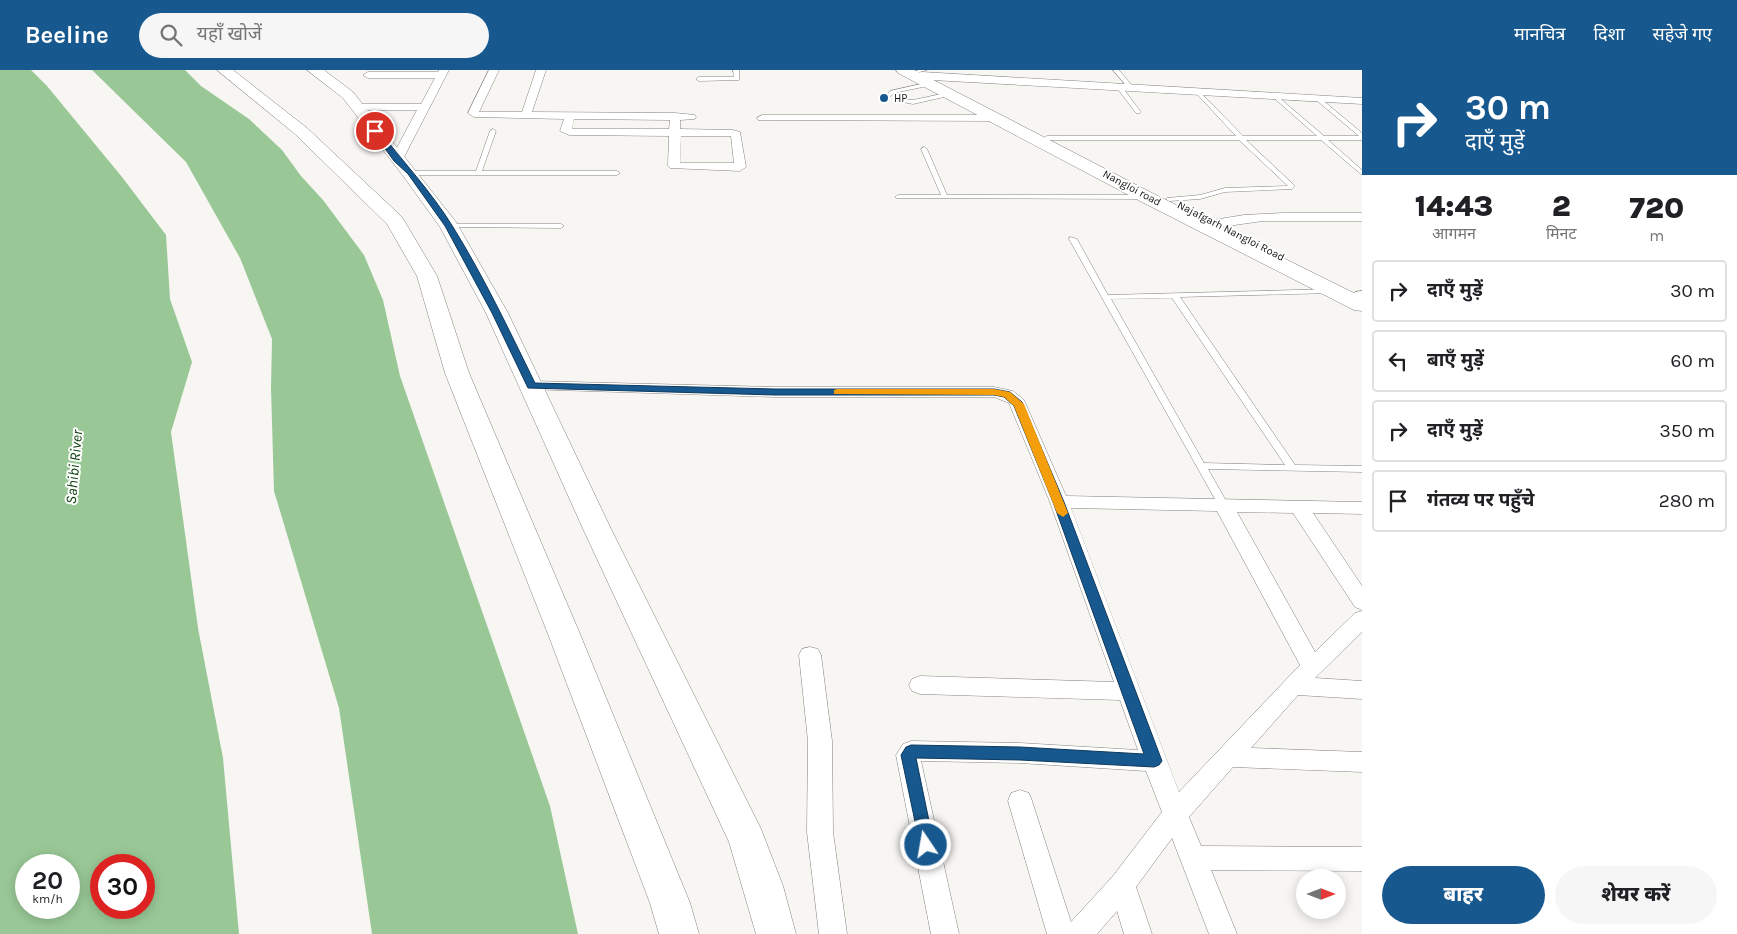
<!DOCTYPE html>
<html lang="hi">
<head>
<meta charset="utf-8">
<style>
	body { margin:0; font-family:Karla,"Noto Sans Devanagari",sans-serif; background:#f6f6f6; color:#202124; height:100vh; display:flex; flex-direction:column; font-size:19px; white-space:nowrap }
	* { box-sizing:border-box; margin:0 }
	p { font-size:16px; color:#757577 }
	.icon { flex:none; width:28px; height:28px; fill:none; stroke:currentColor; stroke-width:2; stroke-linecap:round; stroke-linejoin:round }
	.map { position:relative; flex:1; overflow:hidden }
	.side { display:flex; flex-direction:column; background:#fff; width:375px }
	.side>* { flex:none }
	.hud { background:#17588e; color:#fff; overflow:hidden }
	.needle { width:32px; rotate:90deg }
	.fabs { position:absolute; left:1296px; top:799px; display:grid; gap:10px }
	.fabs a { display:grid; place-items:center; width:50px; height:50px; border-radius:50%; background:#fff; box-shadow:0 2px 12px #0003; font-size:25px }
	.speed { position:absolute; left:15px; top:784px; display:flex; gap:10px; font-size:25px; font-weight:700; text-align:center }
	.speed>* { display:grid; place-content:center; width:65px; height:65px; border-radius:50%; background:#fff; box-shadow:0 2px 12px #0003; line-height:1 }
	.speed small { font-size:12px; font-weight:400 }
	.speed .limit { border:8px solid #d22; background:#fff; color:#111 }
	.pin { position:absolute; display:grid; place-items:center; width:42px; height:42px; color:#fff; margin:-21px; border:2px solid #fff; border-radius:50%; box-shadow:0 1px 5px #0007 }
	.me { position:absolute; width:55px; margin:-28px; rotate:348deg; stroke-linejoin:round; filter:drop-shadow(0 0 4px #0008) }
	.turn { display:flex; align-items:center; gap:18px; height:105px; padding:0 20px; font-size:22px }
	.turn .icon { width:65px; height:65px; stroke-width:2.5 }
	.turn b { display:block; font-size:35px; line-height:42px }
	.eta { display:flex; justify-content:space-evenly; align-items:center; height:85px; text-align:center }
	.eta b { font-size:30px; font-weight:800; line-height:35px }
	.button { display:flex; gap:10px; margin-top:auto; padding:10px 20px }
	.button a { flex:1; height:58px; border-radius:30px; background:#17588e; color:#fff; font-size:20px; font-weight:800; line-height:58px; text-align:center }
	.button a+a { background:#f6f6f6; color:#202124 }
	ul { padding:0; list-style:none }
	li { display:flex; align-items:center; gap:15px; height:62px; margin:0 10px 8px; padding:0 10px; border:2px solid #e0e0e0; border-radius:5px }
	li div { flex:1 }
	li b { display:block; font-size:19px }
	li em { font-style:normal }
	header { display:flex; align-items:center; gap:30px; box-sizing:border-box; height:70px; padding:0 25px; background:#17588e; color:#fff }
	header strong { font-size:24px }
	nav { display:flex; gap:28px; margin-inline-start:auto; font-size:18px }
	.search { width:350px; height:45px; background:#f6f6f6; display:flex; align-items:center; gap:12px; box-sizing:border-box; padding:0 18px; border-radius:28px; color:#757577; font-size:19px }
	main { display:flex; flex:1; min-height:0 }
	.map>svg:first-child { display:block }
</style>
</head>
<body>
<header>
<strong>Beeline</strong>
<div class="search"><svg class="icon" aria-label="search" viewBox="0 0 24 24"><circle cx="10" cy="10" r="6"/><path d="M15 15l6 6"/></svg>यहाँ खोजें</div>
<nav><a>मानचित्र</a><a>दिशा</a><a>सहेजे गए</a></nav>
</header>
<main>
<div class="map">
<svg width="1362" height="864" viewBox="0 0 1362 864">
	<rect width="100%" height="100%" fill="#f8f6f3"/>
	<path fill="#99c896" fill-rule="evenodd" d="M0,0H31L47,16L122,107L166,165L170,229L192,292L171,362L198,558L223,688L239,864H0ZM26,795H69V838H26ZM101,795H144V838H101Z
		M92,0H185L201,16L249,49L282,80L301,106L323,130L364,185L383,230L400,306L550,736L578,864H372L339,638L274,421L271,318L272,269L240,188L186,92Z"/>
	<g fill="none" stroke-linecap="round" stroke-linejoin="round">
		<g stroke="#85827f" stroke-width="1">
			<path id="lane" d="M733,0H739V10L699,11L696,9L699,7H734Z
				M919,0H927L916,3V1Z
				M1113,0H1119L1134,18V20H1130Z
				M930,12L933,14L932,15L894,23L890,27L887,25L890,21Z
				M1118,17H1122L1141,42L1140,43H1136L1117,18Z
				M1198,20L1243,66H1317L1274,28V26L1276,25L1324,66H1359L1315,29L1320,28L1362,63V70H1328L1362,100V105L1321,70H1246L1294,115L1295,116L1292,119L1225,122L1200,129L1169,131L1167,130V128L1200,125L1225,118L1288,116L1239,70H1047L1044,68L1047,66H1236L1196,23L1195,22Z
				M951,22L953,23V25L913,34L897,31L900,29L913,30Z
				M493,59L496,61L482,101H617L620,103L617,105H410L407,103L410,101H476L490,61Z
				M924,77L927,79L947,125H1144L1147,127L1144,129L896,128L895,127L898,125H941L921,79Z
				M449,154H561L564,156L561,158L447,157L446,156Z
				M1070,167L1077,169L1108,225L1335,219L1336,221L1332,223L1180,227L1295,395L1362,396V402L1208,399L1229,436L1228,438H1220L1069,169ZM1172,228L1285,395L1204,393L1111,229Z"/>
		</g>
		<g stroke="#85827f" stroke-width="1">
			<path id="street" d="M439,0H449L403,89L397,92L393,91L391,89L417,40H357L352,37L357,34H421L435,8H368L363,5L368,2H438Z
				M489,0H499L479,42H522L536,0H546L532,42L675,43L695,45L696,47L695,49L680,50V59L733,60L740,62L746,97L740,101L670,98L668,96L669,66L569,65L560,61L564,49L474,47L468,43ZM574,49L670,50L669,59H572ZM681,66H731L734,93H680Z
				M922,2L1362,28V34L914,9L909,6L911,4Z
				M762,45H995L1000,48L995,51L758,50L757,48Z
				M1283,143H1362V151H1263L1206,159L1200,155L1201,152L1244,145Z
				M1362,221V229L1355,228L1353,225L1355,222Z
				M531,311L775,317H994L1013,321L1024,330L1066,426L1362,432V444L1313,443L1362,516V540L1355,537L1293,443L1237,442L1315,582L1355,543L1362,541V562L1315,608L1362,611V629L1298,625L1251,678L1362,682V702L1233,697L1189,747L1201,776L1362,777V801L1211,800L1237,864H1209L1172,768L1136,817L1152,864H1124L1117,841L1097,864H1047L1008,731L1011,723L1020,720L1029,723L1032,731L1071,852L1113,806L1162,742L1146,701L1020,693L921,691L959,864H931L896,685L903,674L911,671L1020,673L1138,680L1120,630L920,624L912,621L909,615L912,609L920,606L1114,612L1050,432L1009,333L994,327H775L525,319L523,316L525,313ZM1071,438L1217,441L1300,595L1179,722Z
				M810,577L818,579L821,585L832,671L833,762L847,864H819L807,762L808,671L799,585L802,579Z"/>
		</g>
		<g stroke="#85827f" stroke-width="1">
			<path id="secondary" d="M217,0H233L307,58L402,147L437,206L469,303L580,564L690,833L699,864H659L650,833L548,564L445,303L417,206L387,154L295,64Z
				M307,0H324L353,22L456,152L508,243L612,461L761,759L783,816L796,864H756L729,772L584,461L486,243L440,157L404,107L343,28Z"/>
		</g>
		<g stroke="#85827f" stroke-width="1">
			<path id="primary" d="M896,0H914L1152,123L1362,227V241L1354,240L1140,131L898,3Z"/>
		</g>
		<use href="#lane" fill="#fff" fill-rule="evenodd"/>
		<use href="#street" fill="#fff" fill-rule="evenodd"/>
		<use href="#secondary" fill="#fff" fill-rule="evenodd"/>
		<use href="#primary" fill="#fff" fill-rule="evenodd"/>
	</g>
	<path fill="#17588e" stroke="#0f395c" d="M373,59H378C403,92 431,121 453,157C484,207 509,260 535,313L775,319H994L1010,322L1022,332L1064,432L1162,691L1159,695L1154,697L1020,690L916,688L934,775L932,780L926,782L921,780L901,685L906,677L911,675L1020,677L1144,684L1053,432L1014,336L1004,327L994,325H775L528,318L492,243L445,156L408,104L394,91L373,62Z"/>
	<path fill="#f59e0b" d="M837,319H994L1010,322L1024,334L1068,443L1063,447L1057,443L1014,336L1004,327L994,325L834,324V320Z"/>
	<circle fill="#17588e" stroke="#fff" stroke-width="2" cx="884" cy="28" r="5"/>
	<g text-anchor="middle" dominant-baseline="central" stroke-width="4" stroke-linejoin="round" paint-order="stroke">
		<g font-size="11" fill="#161514" stroke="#fff" text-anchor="start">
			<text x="894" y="28">HP</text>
		</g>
		<g font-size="11" fill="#161514" stroke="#fff">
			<text transform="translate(1132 118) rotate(28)">Nangloi road</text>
			<text transform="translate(1231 161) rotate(27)">Najafgarh Nangloi Road</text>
		</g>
		<g font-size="15" font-style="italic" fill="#104211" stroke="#fff">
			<text transform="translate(74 397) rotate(-85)">Sahibi River</text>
		</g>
	</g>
</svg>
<div class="fabs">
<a><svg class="needle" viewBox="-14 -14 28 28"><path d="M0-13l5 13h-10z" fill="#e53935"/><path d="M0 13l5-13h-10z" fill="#757577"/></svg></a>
</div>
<div class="speed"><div>20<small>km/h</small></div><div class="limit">30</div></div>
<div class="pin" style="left:375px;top:61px;background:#d93025"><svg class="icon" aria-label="arrive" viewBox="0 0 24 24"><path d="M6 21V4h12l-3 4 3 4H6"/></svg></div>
<svg class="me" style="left:926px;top:775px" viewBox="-20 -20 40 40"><circle r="17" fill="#17588e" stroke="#fff" stroke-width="3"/><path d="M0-11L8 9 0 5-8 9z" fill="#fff"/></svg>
</div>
<section class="side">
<div class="hud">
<div class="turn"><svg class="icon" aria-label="right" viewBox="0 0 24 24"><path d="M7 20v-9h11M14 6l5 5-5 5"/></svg><div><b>30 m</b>दाएँ मुड़ें</div></div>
</div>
<div class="eta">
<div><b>14:43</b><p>आगमन</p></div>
<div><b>2</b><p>मिनट</p></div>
<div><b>720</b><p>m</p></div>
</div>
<ul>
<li><svg class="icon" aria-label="right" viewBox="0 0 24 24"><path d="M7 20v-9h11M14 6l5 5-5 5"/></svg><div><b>दाएँ मुड़ें</b></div><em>30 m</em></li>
<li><svg class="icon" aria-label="left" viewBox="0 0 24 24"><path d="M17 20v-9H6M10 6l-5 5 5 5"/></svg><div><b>बाएँ मुड़ें</b></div><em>60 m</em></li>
<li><svg class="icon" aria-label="right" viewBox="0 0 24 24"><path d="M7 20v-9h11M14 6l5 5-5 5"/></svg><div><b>दाएँ मुड़ें</b></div><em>350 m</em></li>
<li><svg class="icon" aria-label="arrive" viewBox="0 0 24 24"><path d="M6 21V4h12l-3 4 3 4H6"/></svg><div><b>गंतव्य पर पहुँचे</b></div><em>280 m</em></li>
</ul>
<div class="button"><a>बाहर</a><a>शेयर करें</a></div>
</section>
</main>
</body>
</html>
